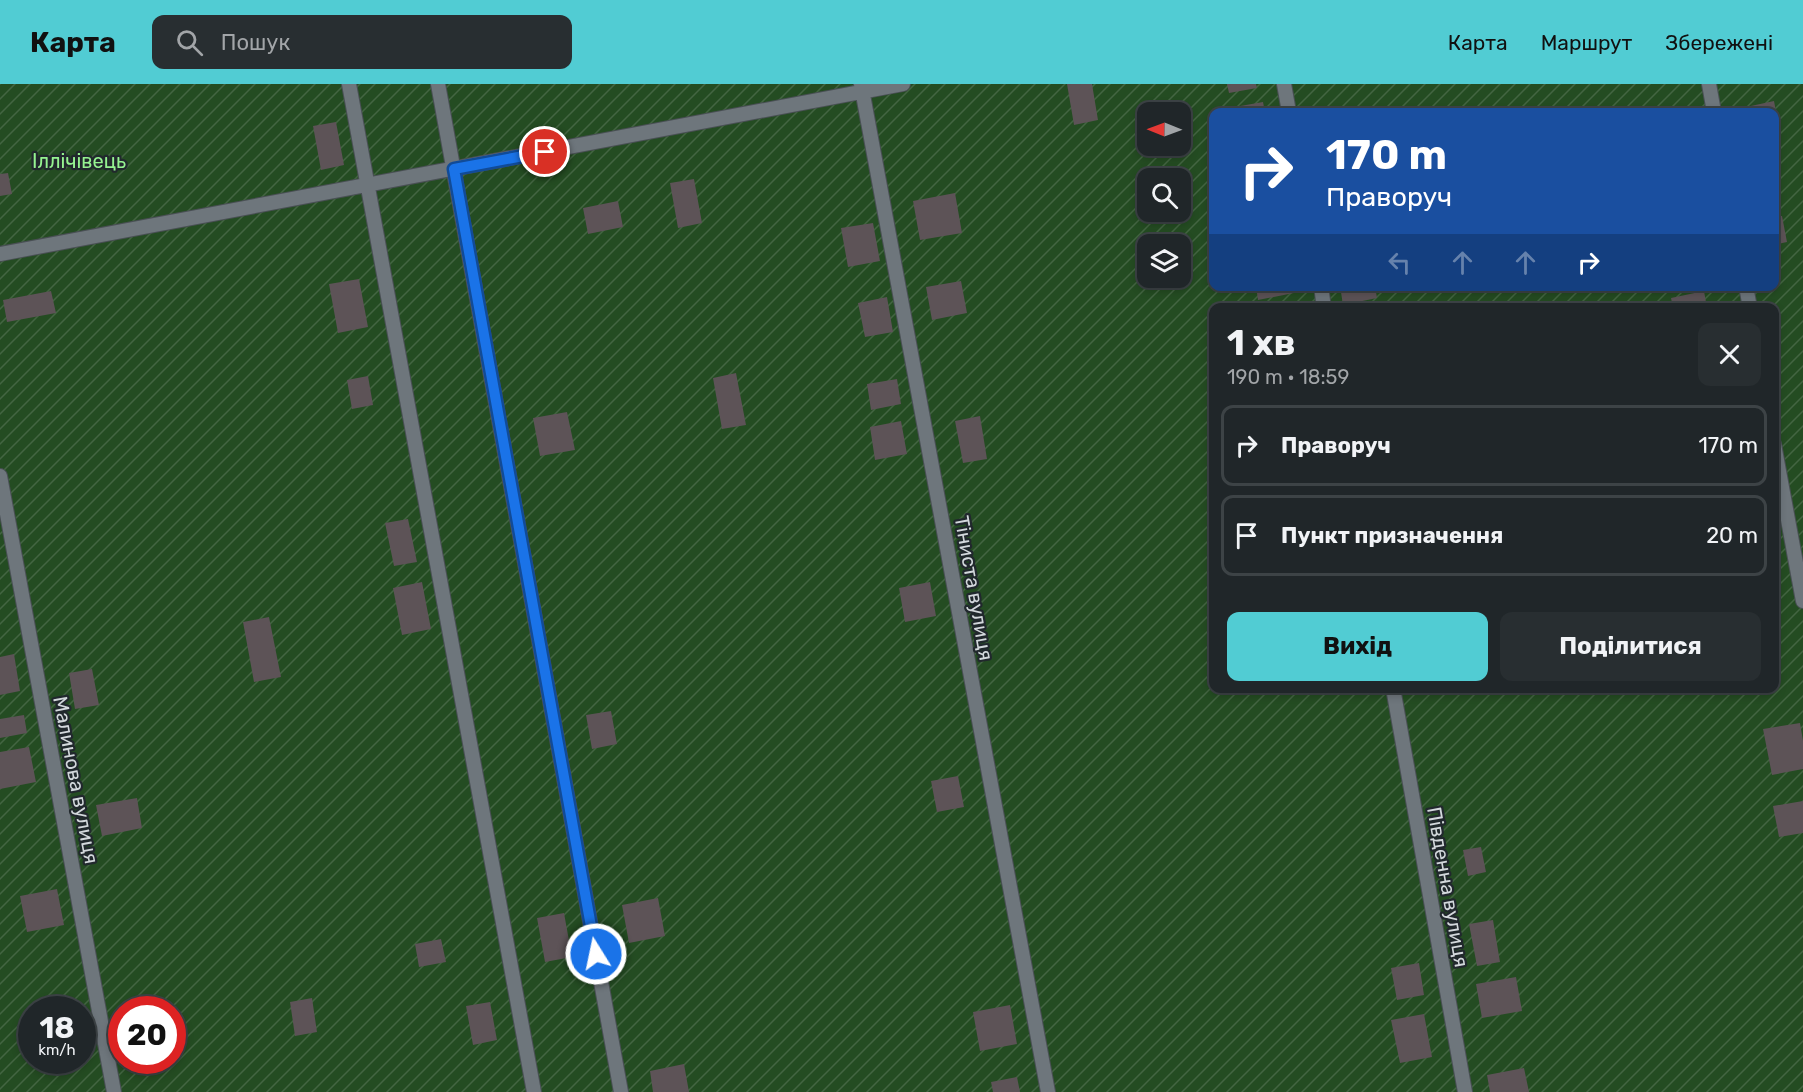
<!DOCTYPE html>
<html lang="uk">
<head>
<meta charset="utf-8">
<style>
	body { margin:0; font-family:Rubik,sans-serif; background:#282e31; color:#f1f3f6; height:100vh; display:flex; flex-direction:column; font-size:22px; white-space:nowrap }
	* { box-sizing:border-box; margin:0 }
	p { font-size:20px; color:#a2a5a8 }
	.icon { flex:none; width:33px; height:33px; fill:none; stroke:currentColor; stroke-width:2; stroke-linecap:round; stroke-linejoin:round }
	.map { position:relative; flex:1; overflow:hidden }
	.sheet { position:absolute; left:1209px; top:219px; width:570px; height:390px; display:flex; flex-direction:column; background:#202629; border-radius:12px; box-shadow:0 3px 9px #0003,0 0 0 2px #3d4346 }
	.sheet>* { flex:none }
	.banner { position:absolute; left:1209px; top:24px; width:570px; height:183px; border-radius:12px; box-shadow:0 3px 9px #0003,0 0 0 2px #3d4346; background:#1a4fa0; color:#fff; overflow:hidden }
	.needle { width:39px; rotate:271deg }
	.buttons { position:absolute; left:1137px; top:18px; display:grid; gap:12px }
	.buttons a { display:grid; place-items:center; width:54px; height:54px; border-radius:12px; background:#202629; box-shadow:0 3px 9px #0003,0 0 0 2px #3d4346; font-size:30px }
	.speed { position:absolute; left:18px; top:912px; display:flex; gap:12px; font-size:30px; font-weight:700; text-align:center }
	.speed>* { display:grid; place-content:center; width:78px; height:78px; border-radius:50%; background:#202629; box-shadow:0 3px 9px #0003,0 0 0 2px #3d4346; line-height:1 }
	.speed small { font-size:15px; font-weight:400 }
	.speed .limit { border:9px solid #d22; background:#fff; color:#111 }
	.pin { position:absolute; display:grid; place-items:center; width:51px; height:51px; color:#fff; margin:-26px; border:3px solid #fff; border-radius:50%; box-shadow:0 2px 6px #0007 }
	.me { position:absolute; width:66px; margin:-33px; rotate:350deg; stroke-linejoin:round; filter:drop-shadow(0 0 4px #0008) }
	.turn { display:flex; align-items:center; gap:21px; height:126px; padding:0 18px; font-size:27px }
	.turn .icon { width:78px; height:78px; stroke-width:2.5 }
	.turn b { display:block; font-size:42px; line-height:51px }
	.lanes { display:flex; align-items:center; height:57px; padding:0 18px; background:#0003; justify-content:center; gap:30px; direction:ltr }
	.lanes .off { opacity:.35 }
	.round { display:grid; place-items:center; flex:none; width:63px; height:63px; border-radius:12px; background:#282e31 }
	.head { display:flex; align-items:center; justify-content:space-between; height:102px; padding:0 18px }
	h1 { font-size:36px; font-weight:700; line-height:45px }
	.cta { display:flex; gap:12px; margin-top:auto; padding:12px 18px }
	.cta a { flex:1; height:69px; border-radius:12px; background:#51ccd3; color:#111; font-size:24px; font-weight:700; line-height:69px; text-align:center }
	.cta a+a { background:#282e31; color:#f1f3f6 }
	ul { padding:0; list-style:none }
	li { display:flex; align-items:center; gap:18px; height:81px; margin:0 12px 9px; padding:0 6px; border:3px solid #3d4346; border-radius:12px }
	li div { flex:1 }
	li b { display:block; font-size:22px }
	li em { font-style:normal }
	header { display:flex; align-items:center; gap:36px; box-sizing:border-box; height:84px; padding:0 30px; background:#51ccd3; color:#111 }
	header strong { font-size:28px }
	nav { display:flex; gap:33px; margin-inline-start:auto; font-size:21px }
	.search { width:420px; height:54px; background:#282e31; display:flex; align-items:center; gap:15px; box-sizing:border-box; padding:0 21px; border-radius:12px; color:#a2a5a8; font-size:22px }
	.map>svg:first-child { display:block }
</style>
</head>
<body>
<header>
<strong>Карта</strong>
<div class="search"><svg class="icon" aria-label="search" viewBox="0 0 24 24"><circle cx="10" cy="10" r="6"/><path d="M15 15l6 6"/></svg>Пошук</div>
<nav><a>Карта</a><a>Маршрут</a><a>Збережені</a></nav>
</header>
<div class="map">
<svg width="1803" height="1008" viewBox="0 0 1803 1008">
	<defs>
		<pattern id="garden-furrows" width="10" height="10" patternUnits="userSpaceOnUse" patternTransform="scale(1.5)"><rect width="10" height="10" fill="#244c22"/><path d="M-1 1l2-2M0 10L10 0M9 11l2-2" fill="none" stroke="#436542"/></pattern>
	</defs>
	<rect width="100%" height="100%" fill="#2b3237"/>
	<path fill="url(#garden-furrows)" fill-rule="evenodd" d="M0,0H1803V1008H0ZM1148,28H1180V62H1148ZM1214,28H1774V202H1214ZM1148,94H1180V128H1148ZM1148,160H1180V194H1148ZM1214,224H1774V604H1214ZM32,926H82V976H32ZM122,926H172V976H122Z"/>
	<path fill="#5d5357" d="M1067,0H1092L1098,36L1074,41Z
		M1227,0H1256L1257,4L1229,9Z
		M1774,17L1780,48L1774,49V28H1747L1746,23Z
		M1263,18L1265,28H1224L1223,25Z
		M336,38L344,81L321,86L313,42Z
		M8,89L12,110L0,112V90Z
		M694,95L702,139L678,144L670,99Z
		M955,109L962,149L920,156L913,117Z
		M618,117L623,143L588,150L583,124Z
		M1782,132L1787,158L1774,161V133Z
		M873,139L880,177L848,183L841,144Z
		M359,195L368,243L338,249L329,200Z
		M961,197L967,229L932,236L926,203Z
		M1256,202H1303L1304,207L1258,216Z
		M1340,202H1375L1377,214L1343,221Z
		M51,207L56,229L7,238L3,216Z
		M1704,207L1707,224H1673L1671,214Z
		M887,213L893,248L865,253L858,219Z
		M736,289L746,341L722,345L713,294Z
		M368,292L373,321L352,325L347,296Z
		M897,295L901,320L871,326L867,300Z
		M567,328L575,366L540,372L533,334Z
		M980,332L987,375L963,379L955,337Z
		M901,337L907,370L875,376L870,343Z
		M408,435L417,478L394,482L385,439Z
		M422,498L431,545L402,551L393,504Z
		M930,498L936,532L905,538L899,504Z
		M269,533L281,593L254,598L243,538Z
		M14,570L20,607L0,611V573Z
		M92,585L99,621L75,625L69,589Z
		M611,627L617,660L592,665L586,631Z
		M24,631L27,649L0,654V635Z
		M1800,639L1803,657V685L1772,691L1763,645Z
		M29,663L36,698L0,705V668Z
		M958,692L964,723L937,728L931,697Z
		M137,714L142,744L102,752L96,721Z
		M1803,717V749L1779,753L1773,722Z
		M1481,763L1486,788L1468,792L1463,766Z
		M57,805L64,841L27,848L20,812Z
		M658,814L665,852L629,859L622,821Z
		M564,829L572,873L545,878L537,834Z
		M1493,836L1500,878L1477,882L1469,840Z
		M441,855L446,878L419,883L415,860Z
		M1419,879L1424,911L1397,916L1391,884Z
		M1516,893L1522,927L1482,934L1476,900Z
		M312,914L317,948L295,952L290,918Z
		M490,918L497,956L473,961L466,922Z
		M1010,921L1017,960L980,967L973,928Z
		M1424,930L1432,973L1400,979L1391,936Z
		M48,976H82V981L50,987Z
		M684,980L689,1008H653L650,987Z
		M1524,984L1529,1008H1490L1487,991Z
		M1017,993L1020,1008H993L991,998Z"/>
	<g fill="none" stroke-linecap="round" stroke-linejoin="round">
		<g stroke="#494f54" stroke-width="16">
			<path id="service" d="M349,0L534,1008
				M438,0L621,1008
				M861,0L1048,1008
				M1284,0L1289,28
				M1709,0L1714,28
				M0,170L903,0
				M1321,202L1324,224
				M1746,202L1750,224
				M1774,360L1803,517
				M0,392L114,1008
				M1393,604L1465,1008"/>
		</g>
		<use href="#service" stroke="#6e767c" stroke-width="14"/>
	</g>
	<g fill="none" stroke-linecap="round" stroke-linejoin="round">
		<g stroke="#114b97" stroke-width="15">
			<path id="route" d="M545,68L454,85L596,870"/>
		</g>
		<use href="#route" stroke="#1a73e8" stroke-width="10"/>
	</g>
	<g text-anchor="middle" dominant-baseline="central" stroke-width="4.5" stroke-linejoin="round" paint-order="stroke">
		<g font-size="20" fill="#95f390" stroke="#21282d">
			<text x="79" y="77">Іллічівець</text>
		</g>
		<g font-size="20" fill="#d3d8dc" stroke="#21282d">
			<text transform="translate(974 504) rotate(80)">Тіниста вулиця</text>
			<text transform="translate(76 696) rotate(79)">Малинова вулиця</text>
			<text transform="translate(1448 803) rotate(80)">Південна вулиця</text>
		</g>
	</g>
</svg>
<div class="buttons">
<a><svg class="needle" viewBox="-14 -14 28 28"><path d="M0-13l5 13h-10z" fill="#e53935"/><path d="M0 13l5-13h-10z" fill="#a2a5a8"/></svg></a>
<a><svg class="icon" aria-label="search" viewBox="0 0 24 24"><circle cx="10" cy="10" r="6"/><path d="M15 15l6 6"/></svg></a>
<a><svg class="icon" aria-label="layers" viewBox="0 0 24 24"><path d="M12 4l9 5-9 5-9-5zM3 14l9 5 9-5"/></svg></a>
</div>
<div class="speed"><div>18<small>km/h</small></div><div class="limit">20</div></div>
<div class="pin" style="left:545px;top:68px;background:#d93025"><svg class="icon" aria-label="arrive" viewBox="0 0 24 24"><path d="M6 21V4h12l-3 4 3 4H6"/></svg></div>
<svg class="me" style="left:596px;top:870px" viewBox="-20 -20 40 40"><circle r="17" fill="#1a73e8" stroke="#fff" stroke-width="3"/><path d="M0-11L8 9 0 5-8 9z" fill="#fff"/></svg>
<div class="banner">
<div class="turn"><svg class="icon" aria-label="right" viewBox="0 0 24 24"><path d="M7 20v-9h11M14 6l5 5-5 5"/></svg><div><b>170 m</b>Праворуч</div></div>
<div class="lanes"><svg class="icon off" aria-label="left" viewBox="0 0 24 24"><path d="M17 20v-9H6M10 6l-5 5 5 5"/></svg><svg class="icon off" aria-label="ahead" viewBox="0 0 24 24"><path d="M12 20V5M6 11l6-6 6 6"/></svg><svg class="icon off" aria-label="ahead" viewBox="0 0 24 24"><path d="M12 20V5M6 11l6-6 6 6"/></svg><svg class="icon" aria-label="right" viewBox="0 0 24 24"><path d="M7 20v-9h11M14 6l5 5-5 5"/></svg></div>
</div>
<section class="sheet">
<div class="head"><div><h1>1 хв</h1><p>190 m · 18:59</p></div><a class="round"><svg class="icon" aria-label="close" viewBox="0 0 24 24"><path d="M6 6l12 12M18 6L6 18"/></svg></a></div>
<ul>
<li><svg class="icon" aria-label="right" viewBox="0 0 24 24"><path d="M7 20v-9h11M14 6l5 5-5 5"/></svg><div><b>Праворуч</b></div><em>170 m</em></li>
<li><svg class="icon" aria-label="arrive" viewBox="0 0 24 24"><path d="M6 21V4h12l-3 4 3 4H6"/></svg><div><b>Пункт призначення</b></div><em>20 m</em></li>
</ul>
<div class="cta"><a>Вихід</a><a>Поділитися</a></div>
</section>
</div>
</body>
</html>
